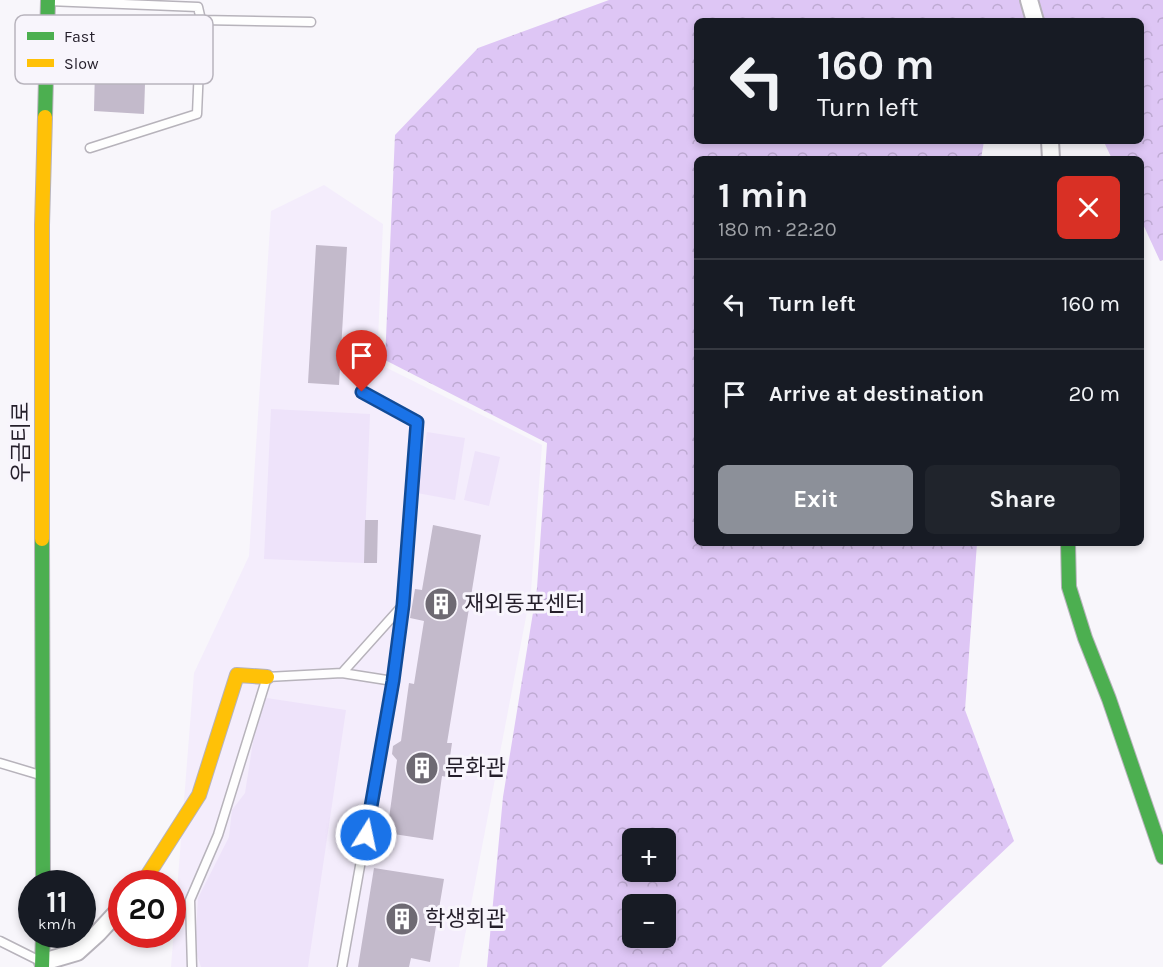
<!DOCTYPE html>
<html lang="en">
<head>
<meta charset="utf-8">
<style>
	body { margin:0; font-family:Karla,"Noto Sans KR",sans-serif; background:#20242c; color:#f1f3f6; height:100vh; display:flex; flex-direction:column; font-size:22px; white-space:nowrap }
	* { box-sizing:border-box; margin:0 }
	p { font-size:20px; color:#9ea1a6 }
	.icon { flex:none; width:33px; height:33px; fill:none; stroke:currentColor; stroke-width:2; stroke-linecap:round; stroke-linejoin:round }
	.map { position:relative; flex:1; overflow:hidden }
	.sheet { position:absolute; left:694px; top:156px; width:450px; height:390px; display:flex; flex-direction:column; background:#171b24; border-radius:9px; box-shadow:0 3px 9px #0003 }
	.sheet>* { flex:none }
	.top-card { position:absolute; left:694px; top:18px; width:450px; height:126px; border-radius:9px; box-shadow:0 3px 9px #0003; background:#171b24; color:#f1f3f6; overflow:hidden }
	.controls { position:absolute; left:622px; top:828px; display:grid; gap:12px }
	.controls a { display:grid; place-items:center; width:54px; height:54px; border-radius:9px; background:#171b24; box-shadow:0 3px 9px #0003; font-size:30px }
	.speed { position:absolute; left:18px; top:870px; display:flex; gap:12px; font-size:30px; font-weight:700; text-align:center }
	.speed>* { display:grid; place-content:center; width:78px; height:78px; border-radius:50%; background:#171b24; box-shadow:0 3px 9px #0003; line-height:1 }
	.speed small { font-size:15px; font-weight:400 }
	.speed .limit { border:9px solid #d22; background:#fff; color:#111 }
	.pin { position:absolute; display:grid; place-items:center; width:51px; height:51px; color:#fff; margin:-62px -26px; border-radius:50% 50% 50% 0; rotate:-45deg; box-shadow:0 0 6px #0007 }
	.pin .icon { rotate:45deg }
	.me { position:absolute; width:66px; margin:-33px; rotate:10deg; stroke-linejoin:round; filter:drop-shadow(0 0 4px #0008) }
	.turn { display:flex; align-items:center; gap:21px; height:126px; padding:0 24px; font-size:27px }
	.turn .icon { width:78px; height:78px; stroke-width:2.5 }
	.turn b { display:block; font-size:42px; line-height:51px }
	.round { display:grid; place-items:center; flex:none; width:63px; height:63px; border-radius:9px; background:#20242c }
	.summary { display:flex; align-items:center; justify-content:space-between; height:102px; padding:0 24px }
	h1 { font-size:36px; font-weight:700; line-height:45px }
	.button { display:flex; gap:12px; margin-top:auto; padding:12px 24px }
	.button a { flex:1; height:69px; border-radius:9px; background:#8c9099; color:#fff; font-size:24px; font-weight:700; line-height:69px; text-align:center }
	.button a+a { background:#20242c; color:#f1f3f6 }
	ul { padding:0; list-style:none }
	li { display:flex; align-items:center; gap:18px; height:90px; padding:0 24px; border-top:2px solid #363941 }
	li div { flex:1 }
	li b { display:block; font-size:22px }
	li em { font-style:normal }
	.map>svg:first-child { display:block }
</style>
</head>
<body>
<div class="map">
<svg width="1163" height="967" viewBox="0 0 1163 967">
	<defs>
		<pattern id="forest-crowns" width="20" height="18" patternUnits="userSpaceOnUse" patternTransform="scale(1.5)"><rect width="20" height="18" fill="#dec6f5"/><path d="M2 6a3 3 0 1 1 6 0M12 15a3 3 0 1 1 6 0" fill="none" stroke="#beaad2"/></pattern>
	</defs>
	<rect width="100%" height="100%" fill="#f8f6fb"/>
	<path fill="#f4edfc" d="M324,185L383,224L377,363L542,445L531,591L459,967H171L194,673L249,556L271,211Z"/>
	<path fill="url(#forest-crowns)" fill-rule="evenodd" d="M609,0H1163V260L1160,261L1142,222V159H1112L1104,142L1102,141H1142V21H698V141H984L981,159H698V543H977L965,710L1014,841L881,967H487L503,797L537,588L547,443L385,360L395,135L478,48ZM633,838H666V872H633ZM633,904H666V938H633Z"/>
	<path fill="#eee3fa" d="M271,409L370,414L364,563L264,559Z
		M427,432L465,438L455,500L417,493Z
		M475,451L500,457L489,506L464,500Z
		M260,697L346,710L308,967H201L195,949L198,898L229,837L232,810L245,793Z"/>
	<path fill="#c3bacb" d="M147,24L144,114L94,111L96,26Z
		M316,245L347,247L339,385L308,383Z
		M365,520H378L377,563H364Z
		M433,525L481,535L447,743H452L447,777L442,776L433,840L387,833L397,760L392,754L393,746L401,741L409,683L414,684L424,621L410,618L415,589L422,590Z
		M374,868L444,879L430,962L411,958L409,967H358Z"/>
	<g fill="none" stroke-linecap="round" stroke-linejoin="round">
		<g stroke="#b7b3bb" stroke-width="11">
			<path id="lane" d="M48,1L198,7L201,20L197,114L90,148
				M201,20L311,22
				M342,673L393,681L403,605
				M0,763L40,775
				M0,941L40,961
				M192,967L190,900L218,835L267,677L342,673L403,605L417,422L362,392
				M342,967L393,681"/>
		</g>
		<g stroke="#b7b3bb" stroke-width="20">
			<path id="street" d="M1029,0L1035,21
				M1050,141L1051,159
				M43,962L77,952L98,933L122,907"/>
		</g>
		<g stroke="#b7b3bb" stroke-width="16">
			<path id="fast" d="M45,117L48,0
				M42,539L43,884
				M1068,543L1069,587L1085,638L1109,699L1163,857
				M42,967L43,934"/>
		</g>
		<g stroke="#b7b3bb" stroke-width="16">
			<path id="slow" d="M42,539V225L45,117
				M142,884L199,795L237,675L267,677"/>
		</g>
		<use href="#lane" stroke="#fefefe" stroke-width="8"/>
		<use href="#street" stroke="#fefefe" stroke-width="16"/>
		<use href="#fast" stroke="#4caf50" stroke-width="14"/>
		<use href="#slow" stroke="#ffc107" stroke-width="14"/>
	</g>
	<g fill="none" stroke-linecap="round" stroke-linejoin="round">
		<g stroke="#114b97" stroke-width="15">
			<path id="route" d="M362,392L417,422L403,605L393,681L366,835"/>
		</g>
		<use href="#route" stroke="#1a73e8" stroke-width="10"/>
	</g>
	<defs>
		<g id="building-disc" transform="scale(1.725)"><circle r="9.5" fill="#6e6a73" stroke="#f8f5fc"/><path d="M-4-6H4V6H1V3H-1V6H-4ZM-2.5-4.3h1.7v1.8h-1.7ZM.8-4.3h1.7v1.8H.8ZM-2.5-1h1.7V.8h-1.7ZM.8-1h1.7V.8H.8Z" fill="#fff"/></g>
	</defs>
	<g fill-rule="evenodd">
		<use href="#building-disc" x="441" y="604"/>
		<use href="#building-disc" x="422" y="768"/>
		<use href="#building-disc" x="402" y="919"/>
	</g>
	<g text-anchor="middle" dominant-baseline="central" stroke-width="6" stroke-linejoin="round" paint-order="stroke">
		<g font-size="22" fill="#241e2a" stroke="#f8f5fc">
			<text transform="translate(21 442) rotate(-90)">우금티로</text>
		</g>
		<g font-size="22" fill="#241e2a" stroke="#f8f5fc" text-anchor="start">
			<text x="464" y="604">재외동포센터</text>
			<text x="445" y="768">문화관</text>
			<text x="425" y="919">학생회관</text>
		</g>
	</g>
	<rect x="15" y="15" width="198" height="69" rx="9" fill="#f8f5fc" stroke="#b8b4bd" stroke-width="1.5"/>
	<rect x="27" y="32" width="27" height="8" fill="#4caf50"/>
	<rect x="27" y="59" width="27" height="8" fill="#ffc107"/>
	<g font-size="16" fill="#241e2a">
		<text x="64" y="42">Fast</text>
		<text x="64" y="69">Slow</text>
	</g>
</svg>
<div class="controls">
<a>+</a>
<a>−</a>
</div>
<div class="speed"><div>11<small>km/h</small></div><div class="limit">20</div></div>
<div class="pin" style="left:362px;top:392px;background:#d93025"><svg class="icon" aria-label="arrive" viewBox="0 0 24 24"><path d="M6 21V4h12l-3 4 3 4H6"/></svg></div>
<svg class="me" style="left:366px;top:835px" viewBox="-20 -20 40 40"><circle r="17" fill="#1a73e8" stroke="#fff" stroke-width="3"/><path d="M0-11L8 9 0 5-8 9z" fill="#fff"/></svg>
<div class="top-card">
<div class="turn"><svg class="icon" aria-label="left" viewBox="0 0 24 24"><path d="M17 20v-9H6M10 6l-5 5 5 5"/></svg><div><b>160 m</b>Turn left</div></div>
</div>
<section class="sheet">
<div class="summary"><div><h1>1 min</h1><p>180 m · 22:20</p></div><a class="round" style="background:#d93025;color:#fff"><svg class="icon" aria-label="close" viewBox="0 0 24 24"><path d="M6 6l12 12M18 6L6 18"/></svg></a></div>
<ul>
<li><svg class="icon" aria-label="left" viewBox="0 0 24 24"><path d="M17 20v-9H6M10 6l-5 5 5 5"/></svg><div><b>Turn left</b></div><em>160 m</em></li>
<li><svg class="icon" aria-label="arrive" viewBox="0 0 24 24"><path d="M6 21V4h12l-3 4 3 4H6"/></svg><div><b>Arrive at destination</b></div><em>20 m</em></li>
</ul>
<div class="button"><a>Exit</a><a>Share</a></div>
</section>
</div>
</body>
</html>
